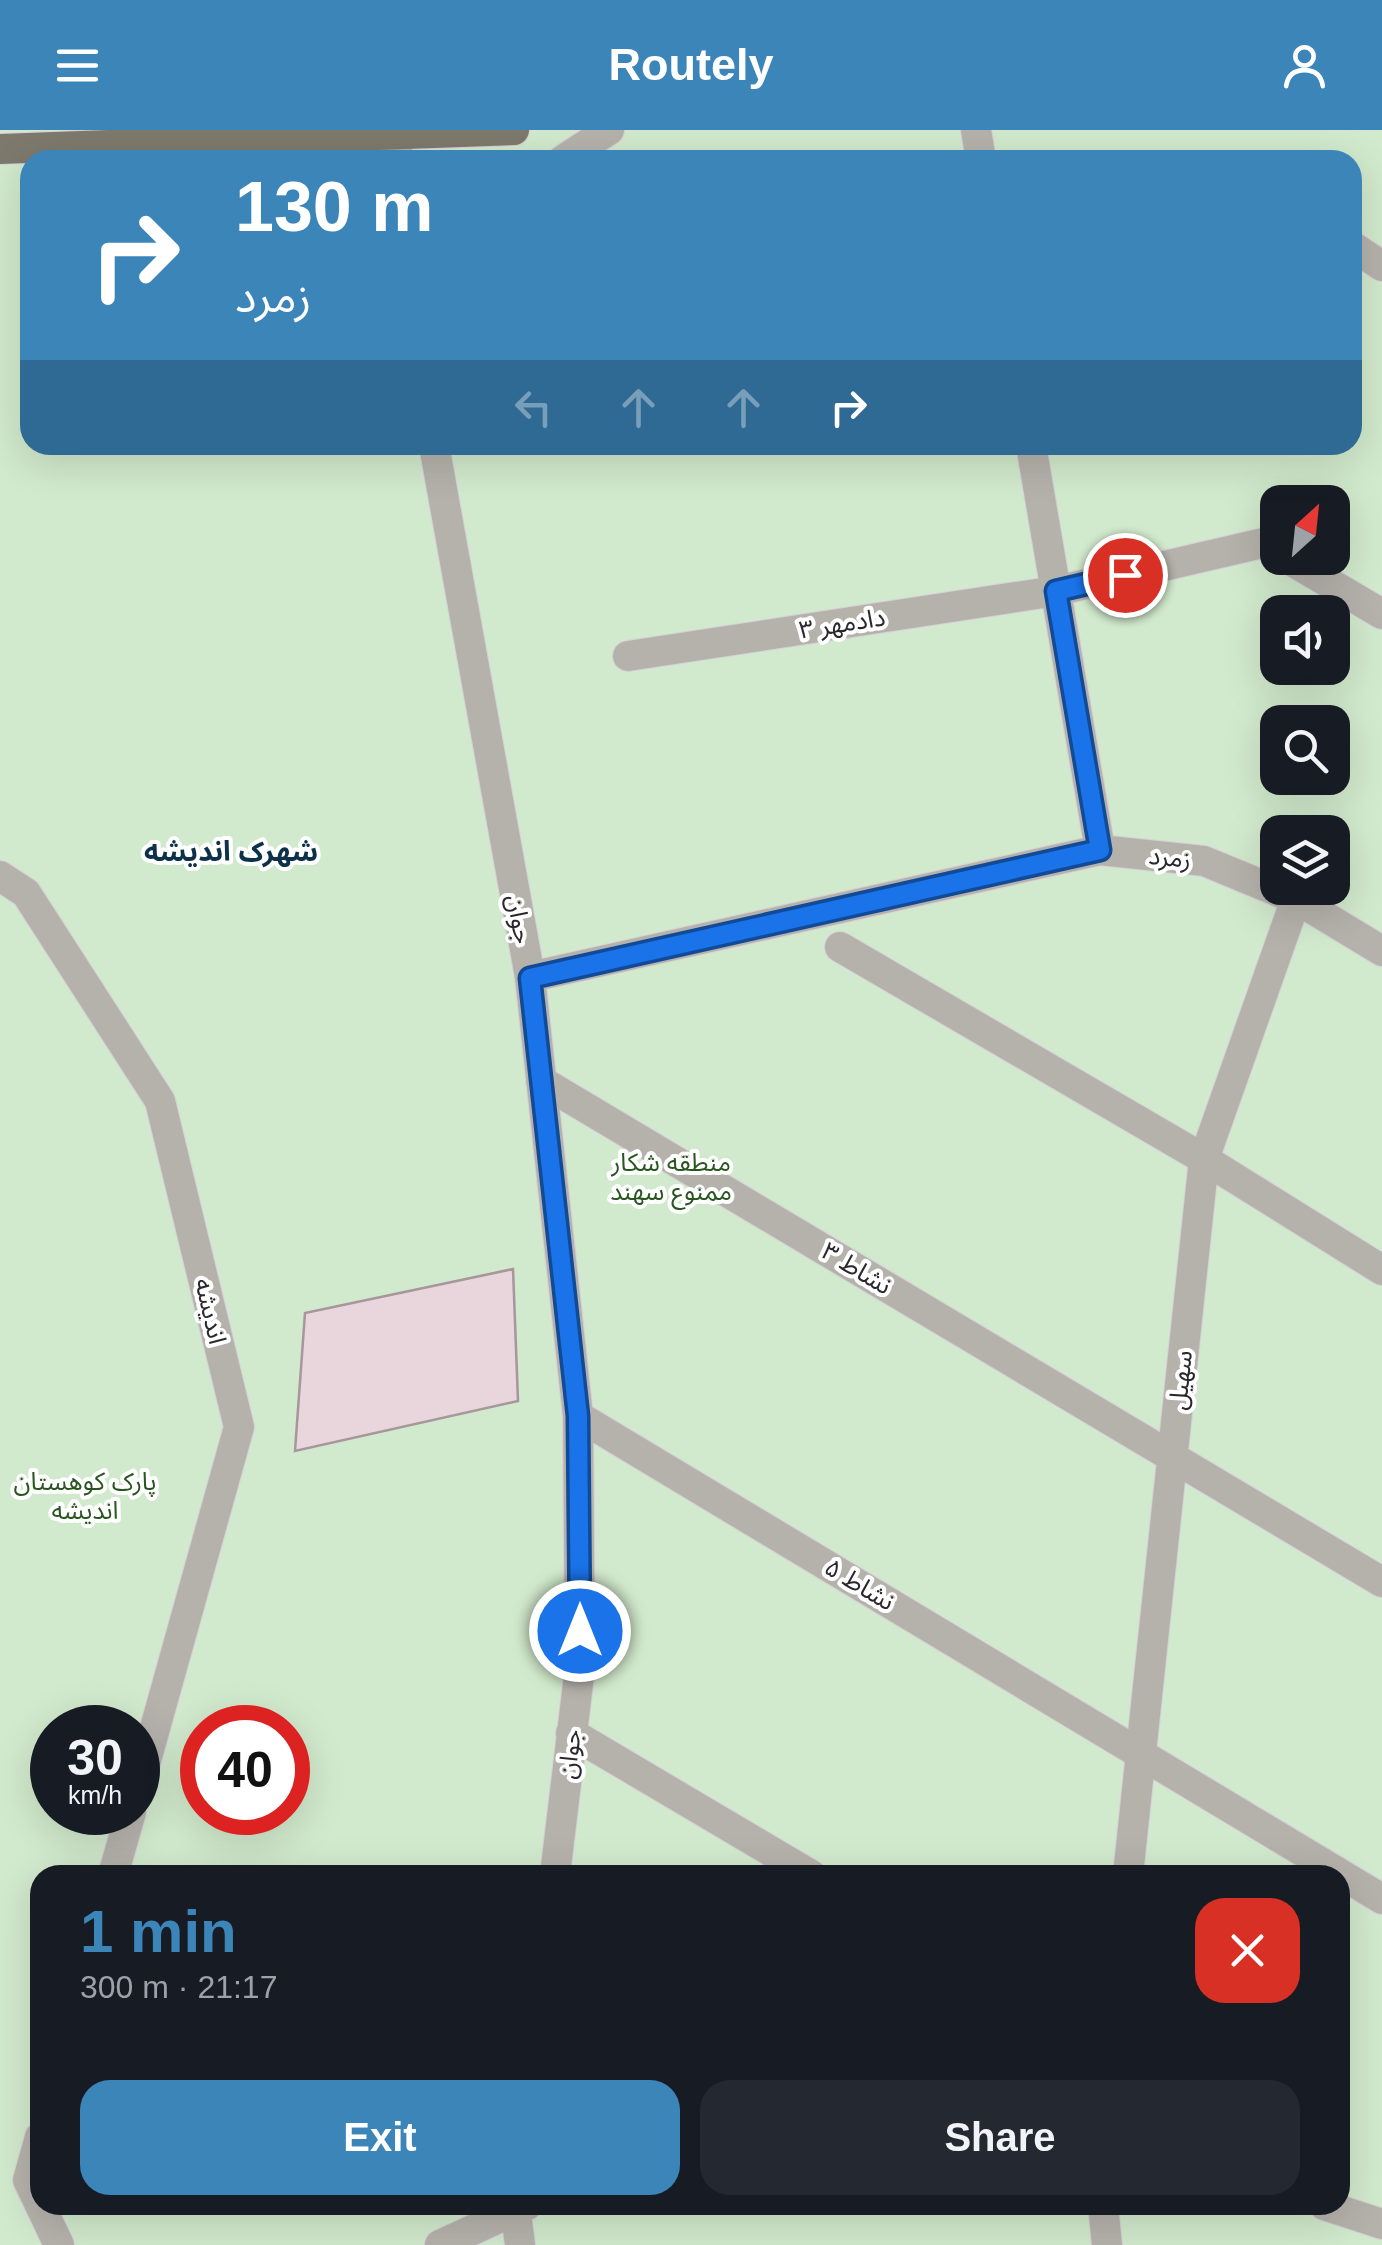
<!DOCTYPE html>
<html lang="en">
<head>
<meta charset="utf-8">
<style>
	body { margin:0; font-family:Arial,"Noto Sans Arabic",sans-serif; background:#242831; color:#f1f3f6; height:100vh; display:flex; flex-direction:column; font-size:38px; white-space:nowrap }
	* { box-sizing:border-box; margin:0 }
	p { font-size:32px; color:#9ea1a6 }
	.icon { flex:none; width:55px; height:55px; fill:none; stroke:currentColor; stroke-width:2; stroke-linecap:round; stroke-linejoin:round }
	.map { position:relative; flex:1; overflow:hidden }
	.side { position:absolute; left:30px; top:1735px; width:1320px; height:350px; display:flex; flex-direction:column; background:#171b24; border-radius:30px; box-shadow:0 10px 40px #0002 }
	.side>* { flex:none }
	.banner { position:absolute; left:20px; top:20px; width:1342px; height:305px; border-radius:30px; box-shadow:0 10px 40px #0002; background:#3b85b9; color:#fff; overflow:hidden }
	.needle { width:65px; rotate:27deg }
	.fabs { position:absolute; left:1260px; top:355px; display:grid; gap:20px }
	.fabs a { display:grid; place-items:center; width:90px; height:90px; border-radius:20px; background:#171b24; box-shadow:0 10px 40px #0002; font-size:50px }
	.speed { position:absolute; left:30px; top:1575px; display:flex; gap:20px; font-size:50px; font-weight:700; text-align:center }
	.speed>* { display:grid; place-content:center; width:130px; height:130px; border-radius:50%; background:#171b24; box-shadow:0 10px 40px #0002; line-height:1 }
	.speed small { font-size:25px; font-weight:400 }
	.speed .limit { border:15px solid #d22; background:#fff; color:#111 }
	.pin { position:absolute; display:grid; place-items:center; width:85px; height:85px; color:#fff; margin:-42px; border:5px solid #fff; border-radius:50%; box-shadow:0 2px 10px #0007 }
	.me { position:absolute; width:110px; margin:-55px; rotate:0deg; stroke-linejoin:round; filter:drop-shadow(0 0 8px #0008) }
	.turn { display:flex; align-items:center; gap:35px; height:210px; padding:0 50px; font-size:45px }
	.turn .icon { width:130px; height:130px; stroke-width:2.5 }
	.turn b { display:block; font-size:70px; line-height:85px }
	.lanes { display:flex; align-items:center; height:95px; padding:0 50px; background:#0003; justify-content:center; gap:50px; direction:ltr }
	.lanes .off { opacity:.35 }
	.round { display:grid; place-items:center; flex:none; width:105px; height:105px; border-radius:30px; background:#242831 }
	.head { display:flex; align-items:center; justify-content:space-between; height:170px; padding:0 50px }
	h1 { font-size:60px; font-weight:600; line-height:75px; color:#3b85b9 }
	.cta { display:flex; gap:20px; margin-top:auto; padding:20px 50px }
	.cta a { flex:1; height:115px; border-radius:30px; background:#3b85b9; color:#fff; font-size:40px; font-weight:600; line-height:115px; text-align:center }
	.cta a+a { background:#242831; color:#f1f3f6 }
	header { display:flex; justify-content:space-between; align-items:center; height:130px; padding:0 50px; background:#3b85b9; color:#fff; font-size:45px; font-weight:600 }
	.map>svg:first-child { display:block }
</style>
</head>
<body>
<header><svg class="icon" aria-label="menu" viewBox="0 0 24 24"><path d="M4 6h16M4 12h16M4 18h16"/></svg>Routely<svg class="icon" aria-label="person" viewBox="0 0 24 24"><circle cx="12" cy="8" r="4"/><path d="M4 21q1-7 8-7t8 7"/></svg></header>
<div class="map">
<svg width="1382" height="2115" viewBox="0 0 1382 2115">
	<rect width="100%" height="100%" fill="#fbf5fe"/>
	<path fill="#d1e9cc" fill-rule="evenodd" d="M0,0H1382V2115H0ZM30,30H1352V315H30ZM1278,372H1332V428H1278ZM1278,482H1332V538H1278ZM1278,592H1332V648H1278ZM1278,702H1332V758H1278ZM52,1598H138V1682H52ZM202,1598H288V1682H202ZM40,1745H1340V2075H40Z"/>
	<path fill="#e8d6dc" stroke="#a7969c" stroke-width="2.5" d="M513,1139L518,1271L295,1321L305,1183Z"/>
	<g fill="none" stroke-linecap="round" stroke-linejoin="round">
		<g stroke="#d6d0d8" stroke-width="32">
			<path id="minor" d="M976,0L981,30
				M396,5L398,30
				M563,30L609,0
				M1352,116L1382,136
				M434,315L530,847L578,1286L580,1537L555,1745
				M1031,315L1100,720
				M1287,428L1382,484
				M628,526L1056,461L1263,413L1278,422
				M0,746L26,763L160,971L239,1297L138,1659
				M840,817L1204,1029L1382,1140
				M530,847L1100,720L1204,731L1296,769L1382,821
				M541,951L1382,1452
				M578,1286L1382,1769
				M571,1603L811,1745
				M113,1745L131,1682
				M1128,1745L1204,1029L1296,769
				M40,2007L28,2050L40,2075
				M40,2075L59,2115
				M515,2075L520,2115
				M1103,2075L1107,2115
				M1324,2075L1382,2094
				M440,2115L527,2075"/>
		</g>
		<g stroke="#d6d0d8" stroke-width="32">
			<path id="major" d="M0,19L514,0"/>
		</g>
		<use href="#minor" stroke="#b5b2ac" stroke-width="30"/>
		<use href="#major" stroke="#7d796d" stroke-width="30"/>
	</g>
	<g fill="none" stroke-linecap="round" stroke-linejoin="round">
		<g stroke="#114b97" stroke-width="25">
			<path id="route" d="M580,1501L578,1286L530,848L1100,720L1056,461L1125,445"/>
		</g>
		<use href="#route" stroke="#1a73e8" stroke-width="18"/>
	</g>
	<g text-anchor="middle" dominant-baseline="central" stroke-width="8" stroke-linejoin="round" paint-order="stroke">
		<g font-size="25" fill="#2b282d" stroke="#fff">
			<text transform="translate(842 493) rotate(-9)">دادمهر ۳</text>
			<text transform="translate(1170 727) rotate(6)">زمرد</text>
			<text transform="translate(520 789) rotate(80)">جوان</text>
			<text transform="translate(857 1138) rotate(31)">نشاط ۳</text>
			<text transform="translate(211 1181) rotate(77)">اندیشه</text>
			<text transform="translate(1180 1250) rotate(-84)">سهیل</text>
			<text transform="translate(860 1454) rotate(31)">نشاط ۵</text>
			<text transform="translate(569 1624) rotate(-83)">جوان</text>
		</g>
		<g font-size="25" fill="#295620" stroke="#fff">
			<text x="671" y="1032">منطقه شکار<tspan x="671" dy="29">ممنوع سهند</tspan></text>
			<text x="85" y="1351">پارک کوهستان<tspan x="85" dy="29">اندیشه</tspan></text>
		</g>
		<g font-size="28" font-weight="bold" fill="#0c3149" stroke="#fff">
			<text x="231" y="721">شهرک اندیشه</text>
		</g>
	</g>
</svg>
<div class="fabs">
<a><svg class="needle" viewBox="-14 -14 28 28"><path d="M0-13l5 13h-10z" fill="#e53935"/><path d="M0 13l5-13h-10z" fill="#9ea1a6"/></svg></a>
<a><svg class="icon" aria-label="sound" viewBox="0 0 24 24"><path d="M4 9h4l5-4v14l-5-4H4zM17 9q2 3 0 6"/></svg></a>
<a><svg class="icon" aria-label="search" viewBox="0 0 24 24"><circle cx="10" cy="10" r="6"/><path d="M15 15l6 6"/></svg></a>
<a><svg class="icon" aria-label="layers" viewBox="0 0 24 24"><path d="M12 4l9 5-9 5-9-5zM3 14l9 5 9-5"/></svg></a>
</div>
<div class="speed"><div>30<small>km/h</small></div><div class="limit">40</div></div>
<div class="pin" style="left:1125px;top:445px;background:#d93025"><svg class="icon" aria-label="arrive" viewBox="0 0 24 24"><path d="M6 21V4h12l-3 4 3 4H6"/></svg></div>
<svg class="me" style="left:580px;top:1501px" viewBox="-20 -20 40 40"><circle r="17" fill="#1a73e8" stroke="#fff" stroke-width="3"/><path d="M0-11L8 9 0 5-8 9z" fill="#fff"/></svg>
<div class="banner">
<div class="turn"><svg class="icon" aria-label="right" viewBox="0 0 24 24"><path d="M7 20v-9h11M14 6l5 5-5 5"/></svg><div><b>130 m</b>زمرد</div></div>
<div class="lanes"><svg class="icon off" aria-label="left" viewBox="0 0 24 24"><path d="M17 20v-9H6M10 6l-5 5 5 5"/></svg><svg class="icon off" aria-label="ahead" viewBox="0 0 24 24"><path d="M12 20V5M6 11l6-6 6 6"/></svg><svg class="icon off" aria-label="ahead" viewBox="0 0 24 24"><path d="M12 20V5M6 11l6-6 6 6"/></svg><svg class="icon" aria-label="right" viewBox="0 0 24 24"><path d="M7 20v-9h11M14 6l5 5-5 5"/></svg></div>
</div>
<section class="side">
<div class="head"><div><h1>1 min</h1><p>300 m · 21:17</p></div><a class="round" style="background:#d93025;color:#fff"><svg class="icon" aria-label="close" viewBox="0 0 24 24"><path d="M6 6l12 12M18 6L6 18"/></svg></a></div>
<div class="cta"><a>Exit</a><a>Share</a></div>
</section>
</div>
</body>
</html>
